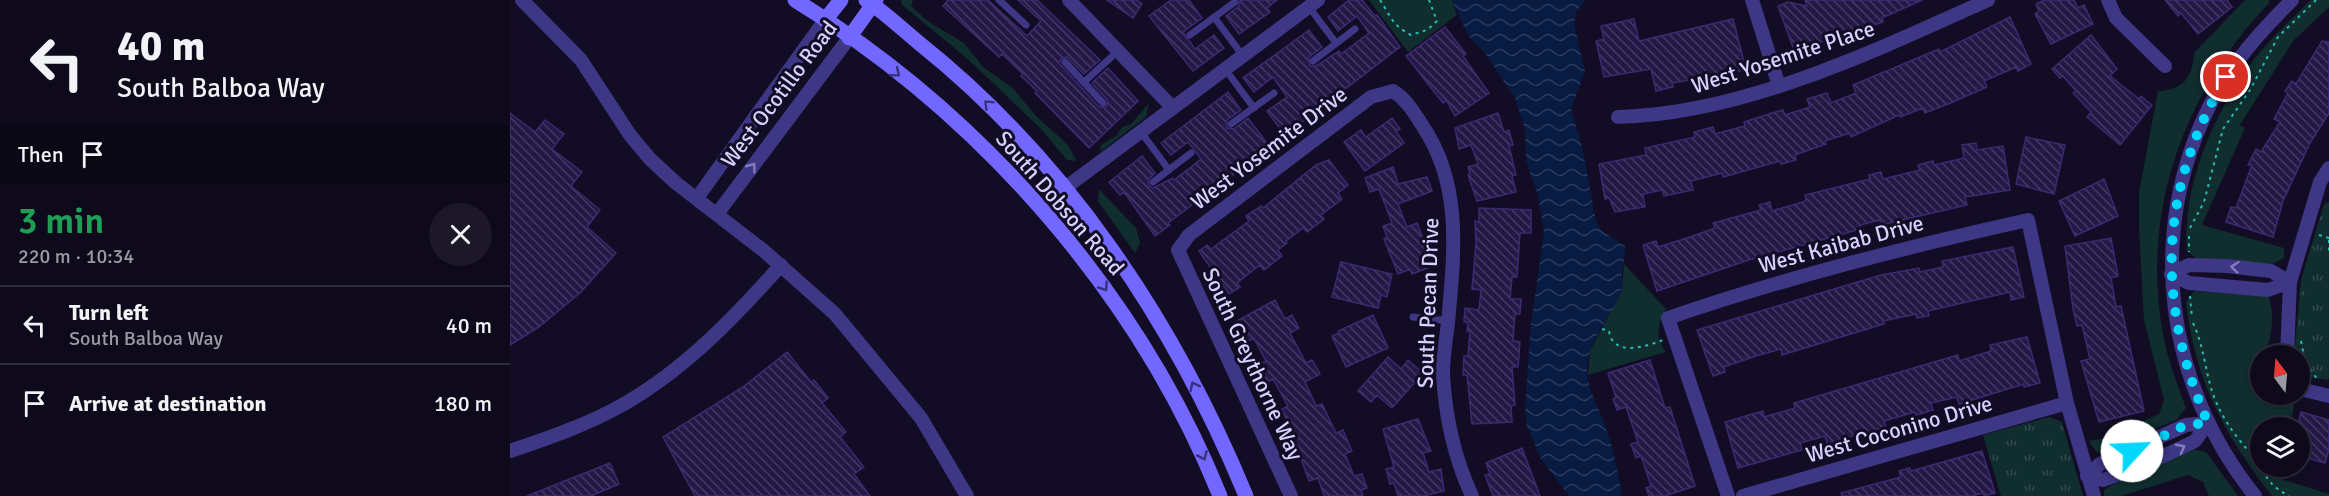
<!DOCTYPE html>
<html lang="en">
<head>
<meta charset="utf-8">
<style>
	body { margin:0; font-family:Signika,sans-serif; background:#1c1828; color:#f1f3f6; height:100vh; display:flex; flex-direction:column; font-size:22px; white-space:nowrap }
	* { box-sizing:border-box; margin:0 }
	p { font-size:20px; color:#9b9aa3 }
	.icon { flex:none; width:33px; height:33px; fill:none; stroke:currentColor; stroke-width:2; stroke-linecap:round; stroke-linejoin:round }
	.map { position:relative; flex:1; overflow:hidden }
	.sheet { display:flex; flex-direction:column; background:#0e0a1b; width:510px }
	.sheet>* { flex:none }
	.guide { background:#0e0a1b; color:#f1f3f6; overflow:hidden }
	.needle { width:39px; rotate:344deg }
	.fabs { position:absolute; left:1740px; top:345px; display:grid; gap:12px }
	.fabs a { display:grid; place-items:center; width:60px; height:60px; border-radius:50%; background:#0e0a1b; box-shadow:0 3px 9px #0003,0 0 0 2px #2e2b3a; font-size:30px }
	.pin { position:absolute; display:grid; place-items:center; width:51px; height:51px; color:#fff; margin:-26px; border:3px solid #fff; border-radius:50%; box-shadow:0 2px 6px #0007 }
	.me { position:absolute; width:66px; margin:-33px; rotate:65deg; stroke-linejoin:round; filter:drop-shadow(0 0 4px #0008) }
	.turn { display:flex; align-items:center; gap:21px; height:126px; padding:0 18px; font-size:27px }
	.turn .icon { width:78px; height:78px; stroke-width:2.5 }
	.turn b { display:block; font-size:42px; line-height:51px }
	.then { display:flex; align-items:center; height:57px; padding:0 18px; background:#0003; gap:12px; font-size:22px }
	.round { display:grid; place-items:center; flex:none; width:63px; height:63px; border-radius:32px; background:#1c1828 }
	.head { display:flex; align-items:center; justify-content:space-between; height:102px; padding:0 18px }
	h1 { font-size:36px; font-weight:600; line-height:45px; color:#1e9e55 }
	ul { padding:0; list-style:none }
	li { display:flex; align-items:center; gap:18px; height:78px; padding:0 18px; border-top:2px solid #2e2b3a }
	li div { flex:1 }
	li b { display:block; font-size:22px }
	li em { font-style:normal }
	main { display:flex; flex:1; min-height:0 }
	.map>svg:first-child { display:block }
</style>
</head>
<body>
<main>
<section class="sheet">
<div class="guide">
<div class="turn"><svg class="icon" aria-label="left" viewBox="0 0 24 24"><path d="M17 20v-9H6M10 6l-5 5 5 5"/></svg><div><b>40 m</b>South Balboa Way</div></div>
<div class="then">Then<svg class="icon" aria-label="arrive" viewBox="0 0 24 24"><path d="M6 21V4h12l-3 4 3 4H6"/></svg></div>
</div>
<div class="head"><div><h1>3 min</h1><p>220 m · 10:34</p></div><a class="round"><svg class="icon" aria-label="close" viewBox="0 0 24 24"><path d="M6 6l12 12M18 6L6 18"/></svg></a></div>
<ul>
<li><svg class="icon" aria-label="left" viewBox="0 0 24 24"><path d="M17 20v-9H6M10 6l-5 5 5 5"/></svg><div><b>Turn left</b><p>South Balboa Way</p></div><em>40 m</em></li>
<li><svg class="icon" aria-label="arrive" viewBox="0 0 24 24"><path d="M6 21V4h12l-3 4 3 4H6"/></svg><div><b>Arrive at destination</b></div><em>180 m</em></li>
</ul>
</section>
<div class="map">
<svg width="1819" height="496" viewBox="0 0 1819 496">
	<defs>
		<pattern id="park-tufts" width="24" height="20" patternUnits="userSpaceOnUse" patternTransform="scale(1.5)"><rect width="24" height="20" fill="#102e2e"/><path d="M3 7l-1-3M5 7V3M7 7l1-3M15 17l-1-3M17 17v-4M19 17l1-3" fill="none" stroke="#324b4d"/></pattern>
		<pattern id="water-waves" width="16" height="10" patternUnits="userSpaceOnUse" patternTransform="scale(1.5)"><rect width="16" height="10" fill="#081b42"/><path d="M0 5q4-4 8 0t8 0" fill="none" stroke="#2b3b5e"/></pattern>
		<pattern id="building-back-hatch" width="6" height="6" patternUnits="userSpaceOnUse" patternTransform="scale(1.5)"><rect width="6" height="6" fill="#241946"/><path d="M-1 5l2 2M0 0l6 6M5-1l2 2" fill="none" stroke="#433962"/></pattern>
	</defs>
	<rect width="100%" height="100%" fill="#120d24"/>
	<path fill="#102e2e" d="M391,0H403L401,6L419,22L454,43L473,67L503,88L526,116L557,144L567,161L557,160L531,129L459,60L392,5Z
		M859,0H942L947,15L898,52Z
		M1735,0H1759V3C1669,97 1625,227 1658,356C1663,374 1670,391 1676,408L1666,420L1587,453L1579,441L1599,437L1649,414L1654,400L1634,320L1629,228V192L1648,91C1673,90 1683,77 1684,53Z
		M1801,0H1819V7L1783,41L1730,125L1735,128L1692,225L1774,248V258L1760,265L1687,259L1677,251C1672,185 1703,116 1741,63C1758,40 1781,20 1801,0Z
		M639,103L636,117L590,152L591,145L607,135L612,127L621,124Z
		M589,189L626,228L630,243L625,253L588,201Z
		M1114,264L1156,309C1147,325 1145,337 1156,352L1078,375L1080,351L1112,290Z
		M1684,291L1758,296C1766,313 1761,338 1755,355L1750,356V394L1770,395L1785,400L1780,427L1750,428V466L1773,467L1771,479L1819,494V496H1762C1714,434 1685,381 1676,302Z
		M1682,449L1696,452L1728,496H1699L1693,482L1678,475L1611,496H1594V490L1602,485Z"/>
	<path fill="url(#park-tufts)" d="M1819,202V377L1818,380L1790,376V356L1784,355L1791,280L1814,204Z
		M1539,417L1552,422L1573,496H1491L1473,435Z"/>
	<path fill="url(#water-waves)" d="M942,0H1076L1066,12L1064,24L1075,72L1061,108L1073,151L1086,221L1091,230L1115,246C1116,255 1114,260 1112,269C1110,276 1114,285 1111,291C1102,317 1079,338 1077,367C1076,388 1090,409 1096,428C1104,450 1108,473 1112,496H1059L1031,459L1017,426L1015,407L1021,324L1034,233L1028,195L1016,161L1015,129L1005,98L975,53L958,35Z"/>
	<path fill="url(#building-back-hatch)" stroke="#3b2a72" stroke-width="1.5" d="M438,0H478L517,36L531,21L508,0H527L590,60L574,74L557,57L552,58L549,63L589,107H596L598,101L582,83L598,68L628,101L579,148L525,93L527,91L511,76L513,74L492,54L489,57L433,6Z
		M597,0H627L632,4L623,18Z
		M661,0H679L692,18L673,32L685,49L704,35L714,48L683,71L639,16Z
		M730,0H767L757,8L760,12L729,34L716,16L729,6Z
		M839,0H852L865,16L867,15L890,47L775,135L757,111L777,97L763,77L744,92L733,78L799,30L812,47L798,58L800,66H806L829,51L831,54L859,33L847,16L828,31L818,17Z
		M1295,0H1412L1372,18L1373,22L1334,35L1333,33L1285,53L1268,6L1278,2L1297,6Z
		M1534,0H1564L1568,8L1574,5L1583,24L1541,44L1525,14L1529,11L1526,4Z
		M1655,0H1717L1722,7L1688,34L1671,13L1668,16Z
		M1500,17L1521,64L1508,71L1506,67L1474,81L1477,87L1443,102L1415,113L1413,108L1390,117L1389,115L1341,137L1340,133L1315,141L1316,144L1285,155L1286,160L1271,164L1270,161L1213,177L1212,173L1181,181L1183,190L1154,196L1152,190L1133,194L1135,207L1105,212L1099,198L1095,199L1089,164L1136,155L1135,148L1185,137L1184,132L1203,127L1205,134L1235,126L1234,122L1262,113L1273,110L1275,115L1300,107L1297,99L1317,93L1321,103L1346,93L1343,85L1429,49L1430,52Z
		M1124,19L1129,41L1223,19L1236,70L1162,83L1163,87L1146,91L1141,69L1094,77L1086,41L1094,39L1091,26Z
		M935,27L956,54L953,56L979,93L945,116L936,100L933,103L896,56Z
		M1581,35L1607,69L1600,76L1629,99L1631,96L1642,105L1610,145L1577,117L1581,112L1563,93L1566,91L1553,76L1550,78L1542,69Z
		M1812,41L1819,42V113L1800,143L1773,201L1763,237L1716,222L1721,207L1726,208L1742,165H1738L1746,149L1751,152L1770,122L1764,119L1778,93L1775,91L1782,81L1786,84Z
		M718,92L731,110L716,121L717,128L724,129L738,118L760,147L658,223L660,225L645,236L614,192L610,195L599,182L632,156L645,173L638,180L639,186L643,188L663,178L664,180L691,159L678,142L661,155L651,143Z
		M0,113L25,132L35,120L54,134L42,149L72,172L61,186L90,210L77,227L106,253L70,293L29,327L0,345Z
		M988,113L994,132L999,130L1003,145L999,146L1006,175L1002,176L1006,192L967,201L958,175L960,174L958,167L968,164L961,145L949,149L945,128Z
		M882,118L890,129L886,131L894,143L855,171L834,142L851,130L856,137Z
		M1516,137L1555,145L1544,194L1506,184Z
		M1466,143L1467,150L1493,146L1500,190L1455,197L1457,205L1371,225L1370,220L1350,225L1351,229L1239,260L1147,291L1133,245L1146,241L1148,247L1180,237L1205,228L1203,223L1251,210L1249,205L1260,202L1262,211L1296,201L1295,195L1360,179L1359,175L1371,172L1373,179L1410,170L1408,165L1423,161L1424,165L1454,158L1452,145Z
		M819,160L838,185L828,193L832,199L811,215L814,219L797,232L793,228L776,241L777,243L768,250L772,256L754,270L750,265L727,283L730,287L719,294L689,251L697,245L701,249L739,221L736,216L751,206L753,208L806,165Z
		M883,167L888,184L917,177L922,191L888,204L897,227L907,223L919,254L916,255L920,267L902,274L900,269L888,274L874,239L877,237L873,226L882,223L869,189L860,192L855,178Z
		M1594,179L1608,216L1565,236L1549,201Z
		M969,208L1021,210V233H1010L1007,277H1002L1000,299H1011L1010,314H1005L1003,341L1010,342L1008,367H1002L1005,405L1001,406L1002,422L962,424L957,375H953L954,356H958L960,331H957L958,322H954L955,308L969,310L971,290L962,289L966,243L965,221L969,222Z
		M1601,238L1608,276L1601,278L1606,307L1611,306L1634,411L1589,422L1571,361L1580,359L1572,325L1567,326L1563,309L1555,246Z
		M1503,247L1514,297L1501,300L1500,292L1418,311L1419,316L1407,318L1406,314L1373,321L1374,324L1272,355L1271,349L1246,356L1214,367L1215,372L1203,376L1187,330L1371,275L1409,268L1410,272L1433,267L1432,261Z
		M831,262L882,274L877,297L871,295L868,308L822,297Z
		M765,300L775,319L782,315L789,328L780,333L796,363L802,360L810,374L795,382L806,406L812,404L826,433L833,430L842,451L835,454L844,476L852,474L857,488L851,490L853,496H814L808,478L799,481L781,431L777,433L772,423L777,421L772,409L778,406L763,379L754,384L745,367L756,361L744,339L731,343L724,332L729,329L725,322Z
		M863,315L878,348L836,367L822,336L829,333L828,331Z
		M1517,337L1530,383L1514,387V384L1449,404L1447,397L1421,403L1423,410L1406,415L1405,412L1374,421L1376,427L1317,443L1315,436L1290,443L1292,450L1228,468L1215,422L1253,411L1254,417L1285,408L1284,403L1448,355L1449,361L1481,351L1480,345Z
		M277,352L301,382L304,380L318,398L312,403L336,432L330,437L354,467L344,474L360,496H185L153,437L233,387Z
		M878,357L891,369L898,360L913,373L882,408L867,395L861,402L848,391Z
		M1140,360L1155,408L1160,407L1185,486L1155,496H1139L1136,488L1141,486L1131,456L1126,458L1121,444L1128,442L1116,407L1107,410L1103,399L1106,398L1098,373Z
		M1791,412L1819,420V449L1815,463L1790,456V428H1787Z
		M908,419L921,451L913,453L919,472L931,469L934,491L914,496H888L884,483L880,484L876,469L884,467L873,429Z
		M1012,448L1030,496H983L975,475L980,474L976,463Z
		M1472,451L1485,493L1474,496L1473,493L1461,496H1332L1331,493L1391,477L1389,471L1400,468L1401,471Z
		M100,463L109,484L81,496H17Z"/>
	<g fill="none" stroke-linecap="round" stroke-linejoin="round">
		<path stroke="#2ab9b6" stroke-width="2" stroke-dasharray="3 4.5" stroke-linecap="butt" d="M870,0C882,18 881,24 901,35L917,30L927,21L919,0
			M1680,228L1694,202L1713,129L1740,90L1768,37L1806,0
			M1809,235L1819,238
			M1679,236V252
			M1819,240V255
			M1680,296L1682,318
			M1683,323C1694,346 1695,371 1703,394C1712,419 1726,437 1743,456C1759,475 1752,481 1779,496
			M1092,329L1099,331C1103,358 1137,346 1153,340
			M1791,341L1795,361L1807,379"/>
		<path stroke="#3d3785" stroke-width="7" d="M489,0L516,25
			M799,7L826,43
			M704,17L733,56
			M680,35L725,2
			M803,61L845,29
			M555,62L593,103
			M715,69L744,108
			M574,82L608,51
			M721,124L764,93
			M631,132L659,170
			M643,182L681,153
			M903,317L938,321"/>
		<path stroke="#3d3785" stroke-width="14" d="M12,0L71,60L120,135L140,159L166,183L254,251L325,314L411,418L457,496
			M559,0L663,108
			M1242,0L1269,86
			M1598,0L1606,18L1655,66
			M1108,117C1233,114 1365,51 1478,0
			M555,188L808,0
			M187,198L315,20
			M207,214L339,38
			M1661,274L1679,265L1717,266L1761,271L1780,282
			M1661,274L1679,283L1758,290L1780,282
			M1777,356L1780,282L1810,182L1819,168
			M1790,389L1819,396
			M0,451C39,438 79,424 114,404C175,369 225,317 271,265
			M1577,476L1593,480L1630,467L1685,441L1698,423
			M1577,476L1590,464L1676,425L1698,423
			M781,496L668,250L679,235L861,97L883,91C896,99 903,111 912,125C953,185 944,254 938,323C936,339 933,356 933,373C935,416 944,457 962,496
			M1218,496L1158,318C1276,277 1396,247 1518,220L1557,403L1584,496
			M1233,496L1557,403
			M1745,496C1655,384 1635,232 1701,103C1721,64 1751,31 1782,0"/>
		<path stroke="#7267ff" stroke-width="15" d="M285,0C471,114 628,293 710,496
			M356,0C374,12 391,28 409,43C557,161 664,322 736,496
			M315,20L331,0
			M339,38L366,0"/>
	</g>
	<defs><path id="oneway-chevron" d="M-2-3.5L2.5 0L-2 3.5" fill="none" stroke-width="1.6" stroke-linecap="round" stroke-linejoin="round" transform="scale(1.5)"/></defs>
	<g stroke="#38317c">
		<use href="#oneway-chevron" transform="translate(386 73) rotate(39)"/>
		<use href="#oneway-chevron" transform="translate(478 104) rotate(-135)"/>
		<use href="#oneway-chevron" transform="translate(594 287) rotate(56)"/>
		<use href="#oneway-chevron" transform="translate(684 386) rotate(-117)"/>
		<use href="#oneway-chevron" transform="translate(693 456) rotate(66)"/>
	</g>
	<g stroke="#837cbc">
		<use href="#oneway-chevron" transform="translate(242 167) rotate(-53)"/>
		<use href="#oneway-chevron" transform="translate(1725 267) rotate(-174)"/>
		<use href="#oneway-chevron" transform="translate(1671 448) rotate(-28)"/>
	</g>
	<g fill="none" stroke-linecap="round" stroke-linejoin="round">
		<path stroke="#00d8fb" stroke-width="10" stroke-dasharray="0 18" d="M1622,451L1676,425L1698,423C1646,303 1648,191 1716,77"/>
	</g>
	<g text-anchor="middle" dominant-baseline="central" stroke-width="6" stroke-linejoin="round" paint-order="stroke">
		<g font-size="22" fill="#d8d0ff" stroke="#120d24">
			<text transform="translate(1273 57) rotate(-18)">West Yosemite Place</text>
			<text transform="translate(269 94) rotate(-53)">West Ocotillo Road</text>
			<text transform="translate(759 148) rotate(-37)">West Yosemite Drive</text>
			<text transform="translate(550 203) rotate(49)">South Dobson Road</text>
			<text transform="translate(1331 244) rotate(-15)">West Kaibab Drive</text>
			<text transform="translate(918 303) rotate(-88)">South Pecan Drive</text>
			<text transform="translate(743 364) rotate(65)">South Greythorne Way</text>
			<text transform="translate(1389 429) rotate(-16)">West Coconino Drive</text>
		</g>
	</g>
</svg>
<div class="fabs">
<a><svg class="needle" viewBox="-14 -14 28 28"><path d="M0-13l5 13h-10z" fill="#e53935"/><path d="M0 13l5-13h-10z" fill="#9b9aa3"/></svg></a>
<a><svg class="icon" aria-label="layers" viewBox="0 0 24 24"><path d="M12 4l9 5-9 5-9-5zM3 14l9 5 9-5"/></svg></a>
</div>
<div class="pin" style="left:1716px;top:77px;background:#d93025"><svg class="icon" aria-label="arrive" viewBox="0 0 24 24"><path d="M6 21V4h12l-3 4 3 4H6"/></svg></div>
<svg class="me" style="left:1622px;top:451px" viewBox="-20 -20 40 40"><circle r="19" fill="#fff"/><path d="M0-13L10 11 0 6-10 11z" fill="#00d8fb"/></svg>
</div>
</main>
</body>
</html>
